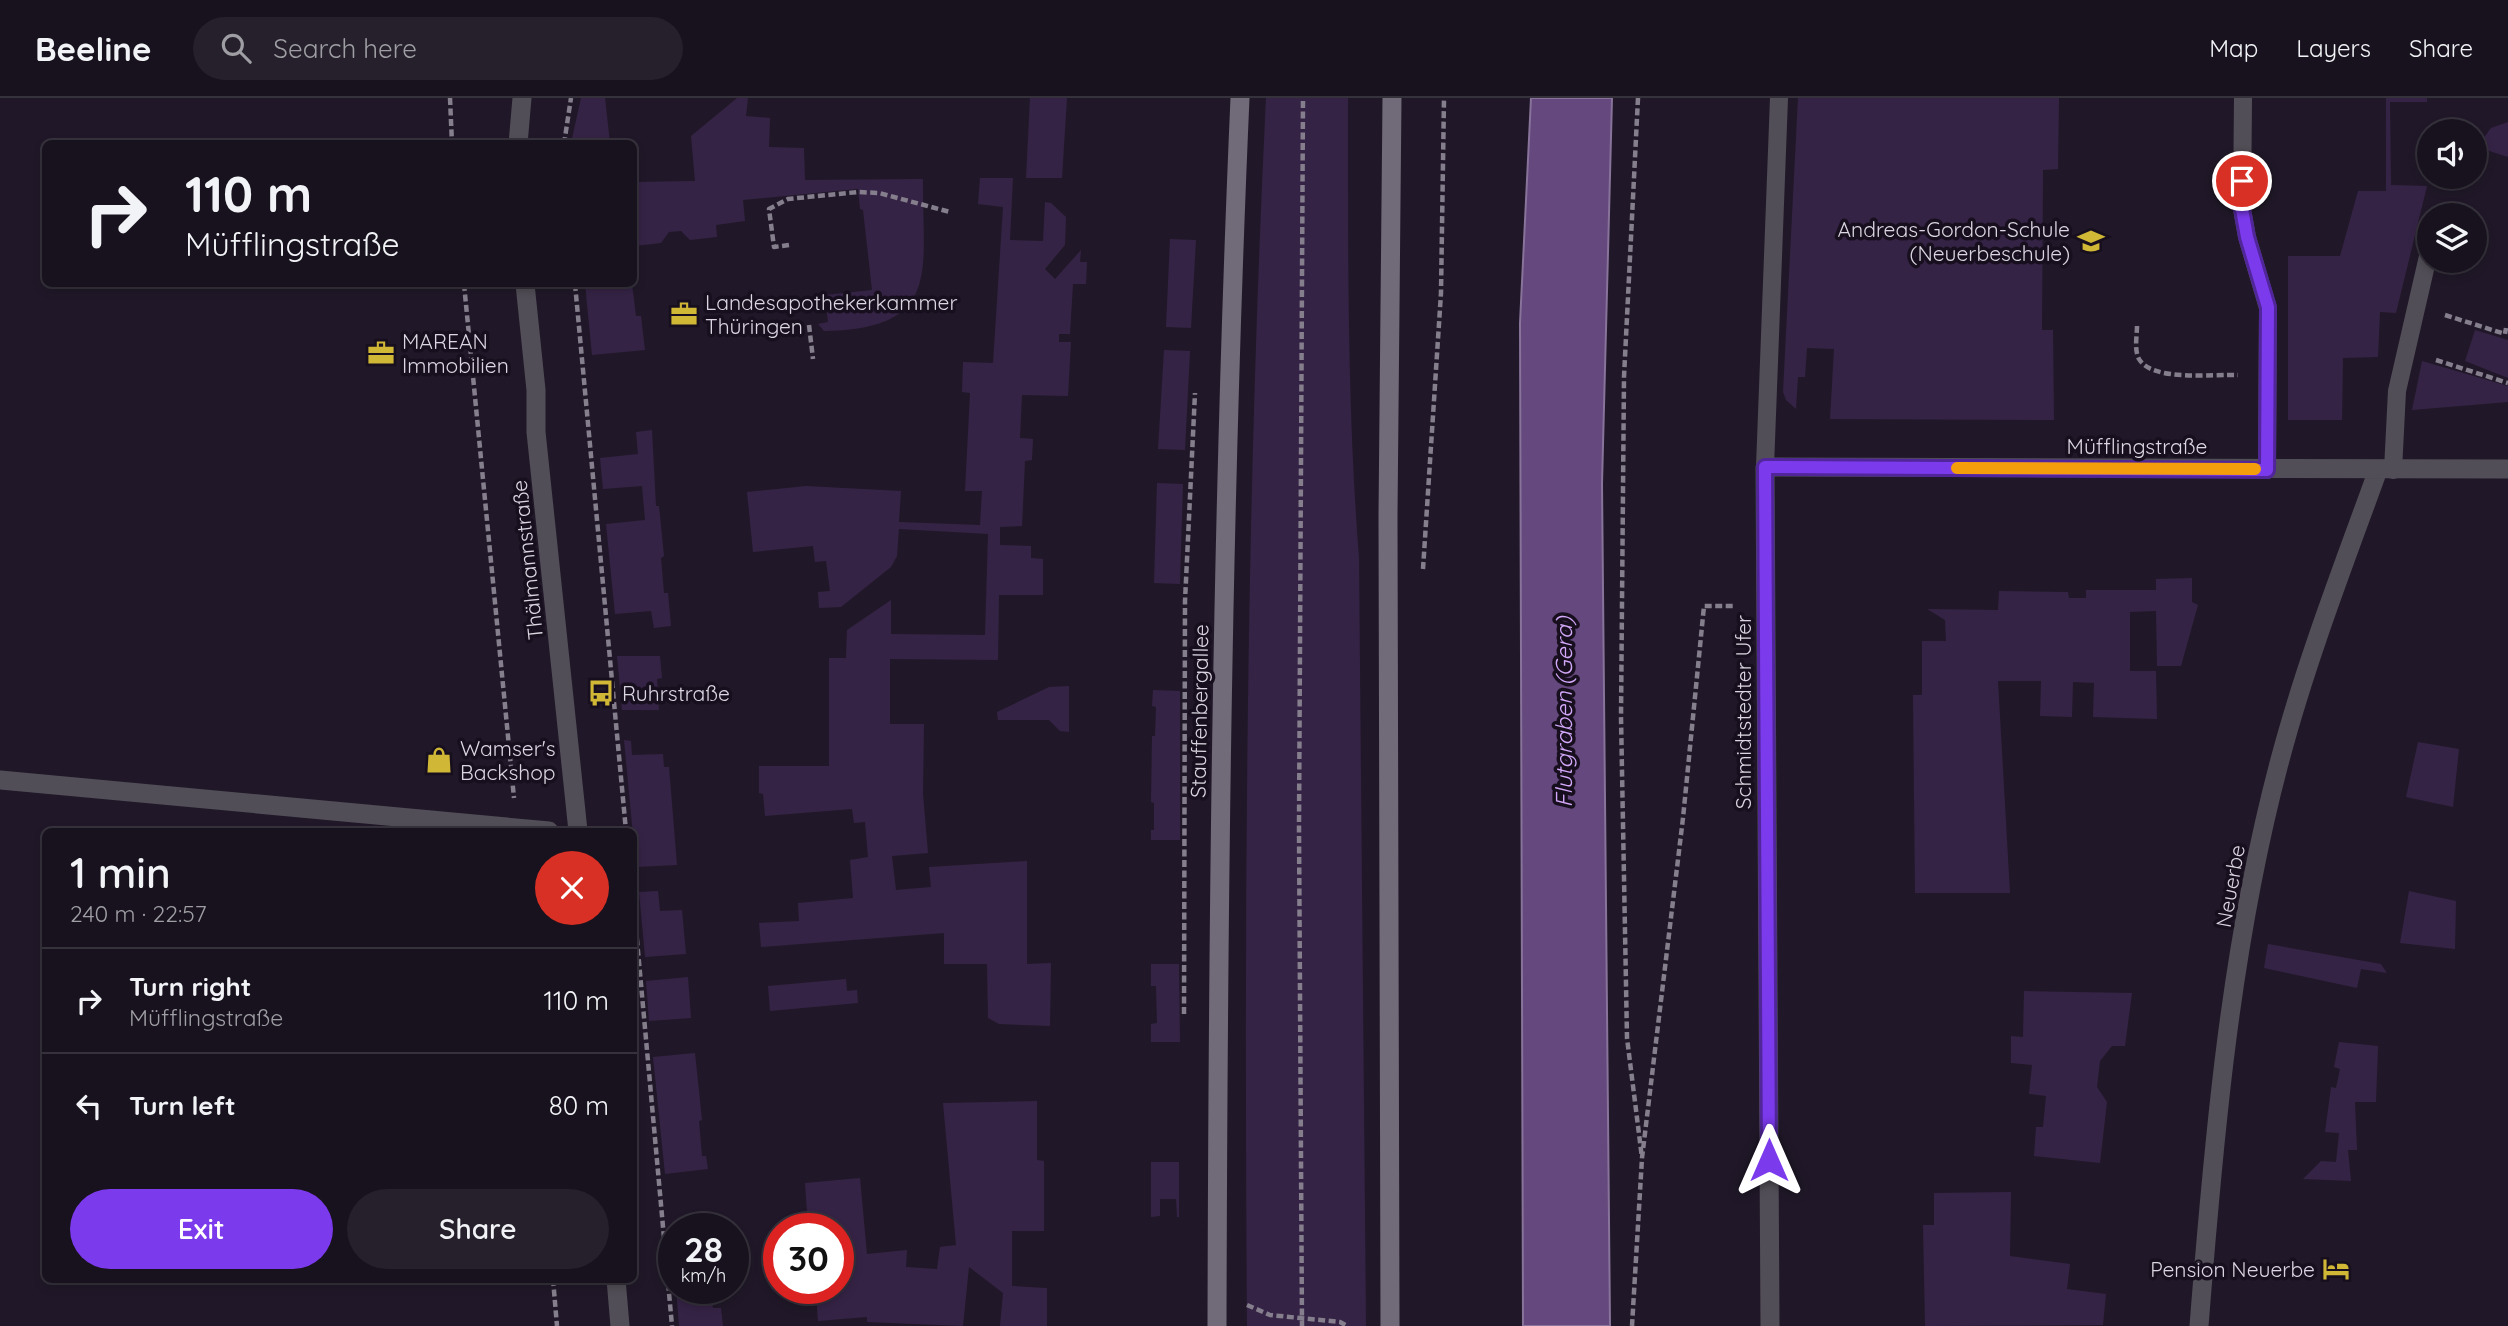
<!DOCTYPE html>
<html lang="en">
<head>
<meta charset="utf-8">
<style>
	body { margin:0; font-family:Quicksand,sans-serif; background:#25202b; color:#f1f3f6; height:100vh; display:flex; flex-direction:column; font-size:26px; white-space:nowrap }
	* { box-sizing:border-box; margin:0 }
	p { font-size:23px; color:#9f9ea4 }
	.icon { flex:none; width:38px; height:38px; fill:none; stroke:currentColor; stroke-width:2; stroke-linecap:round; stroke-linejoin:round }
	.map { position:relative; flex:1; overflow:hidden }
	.details { position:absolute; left:42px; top:730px; width:595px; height:455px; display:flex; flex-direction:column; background:#18121e; border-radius:10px; box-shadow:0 4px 10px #0003,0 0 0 2px #36323c }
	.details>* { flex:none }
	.top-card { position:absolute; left:42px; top:42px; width:595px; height:147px; border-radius:10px; box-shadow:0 4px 10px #0003,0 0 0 2px #36323c; background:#18121e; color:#f1f3f6; overflow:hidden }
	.fabs { position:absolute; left:2417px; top:21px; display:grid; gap:14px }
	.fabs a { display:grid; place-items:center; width:70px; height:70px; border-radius:50%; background:#18121e; box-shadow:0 4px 10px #0003,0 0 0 2px #36323c; font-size:35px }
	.speed { position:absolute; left:658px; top:1115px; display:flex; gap:14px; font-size:35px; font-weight:700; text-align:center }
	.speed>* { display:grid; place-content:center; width:91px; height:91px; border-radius:50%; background:#18121e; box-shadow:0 4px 10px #0003,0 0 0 2px #36323c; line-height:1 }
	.speed small { font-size:18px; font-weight:400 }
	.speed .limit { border:10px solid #d22; background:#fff; color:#111 }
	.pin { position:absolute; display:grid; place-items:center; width:60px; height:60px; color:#fff; margin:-30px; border:4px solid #fff; border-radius:50%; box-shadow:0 2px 7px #0007 }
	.me { position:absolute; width:77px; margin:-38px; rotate:0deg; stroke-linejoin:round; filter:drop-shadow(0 0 5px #0008) }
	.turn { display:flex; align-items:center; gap:24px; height:147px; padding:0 28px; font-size:32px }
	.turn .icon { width:91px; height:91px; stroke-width:2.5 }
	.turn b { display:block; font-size:49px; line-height:60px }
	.round { display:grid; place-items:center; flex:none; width:74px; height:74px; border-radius:37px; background:#25202b }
	.summary { display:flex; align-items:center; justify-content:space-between; height:119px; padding:0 28px }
	h1 { font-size:42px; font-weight:600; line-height:52px }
	.button { display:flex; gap:14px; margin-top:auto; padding:14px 28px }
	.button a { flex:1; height:80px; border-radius:42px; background:#7c3aed; color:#fff; font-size:28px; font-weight:600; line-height:80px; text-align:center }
	.button a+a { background:#25202b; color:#f1f3f6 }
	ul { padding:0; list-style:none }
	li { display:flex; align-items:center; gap:21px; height:105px; padding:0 28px; border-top:2px solid #36323c }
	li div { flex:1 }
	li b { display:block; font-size:26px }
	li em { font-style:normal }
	header { display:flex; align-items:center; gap:42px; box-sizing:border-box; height:98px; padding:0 35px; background:#18121e; border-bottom:2px solid #36323c }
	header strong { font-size:33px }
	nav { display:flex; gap:38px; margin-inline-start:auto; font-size:24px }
	.search { width:490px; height:63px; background:#25202b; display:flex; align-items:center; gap:18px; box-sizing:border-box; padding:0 24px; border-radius:38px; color:#9f9ea4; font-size:26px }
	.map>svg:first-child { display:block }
</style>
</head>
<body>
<header>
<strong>Beeline</strong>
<div class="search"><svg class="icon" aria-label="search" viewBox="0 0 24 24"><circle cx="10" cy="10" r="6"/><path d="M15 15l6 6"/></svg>Search here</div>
<nav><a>Map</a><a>Layers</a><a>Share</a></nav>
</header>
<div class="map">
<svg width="2508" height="1228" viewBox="0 0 2508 1228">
	<rect width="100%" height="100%" fill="#201828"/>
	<path fill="#352345" d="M581,0H605L610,45H571Z
		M737,0H748L746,18L770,20L769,49L804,50L805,82L923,81C922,173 943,231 824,233L818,226L828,224L825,197L872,192L863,112L860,111L858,91L743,102L745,123L716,127L717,139L690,142L681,133L669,134L661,145L634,148L637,180H634V84L695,83L691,38Z
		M1030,0H1067L1062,80H1026Z
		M1266,0H1348C1348,154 1347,307 1359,460L1366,1228H1247C1244,818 1246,409 1266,0Z
		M1798,0H2059L2058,71L2043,72L2042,232H2053L2054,322L1830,321L1834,251L1807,250L1805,279H1798L1796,311L1786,302L1783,294Z
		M2386,0H2427V4H2390L2391,87L2427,88L2396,215L2380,214L2378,259L2343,260L2342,322H2288V158H2340L2358,93H2386Z
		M2508,24V59L2477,49L2491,30Z
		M980,80H1013L1010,142L1043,143L1045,104L1051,105L1066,119L1065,147L1045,171L1055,181L1081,152L1080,164H1087L1086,186H1073L1070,236H1059V244H1071L1068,298L1022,297L1020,340L1033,341L1032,362L1025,363L1022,428L1000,429V447L1031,448V460L1043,461V497H999L998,562L890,561V626H924L923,696L928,755L892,758L896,792L931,789L929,769L1027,763V866L1051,865L1050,928L999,926L988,920L987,866H944V835L761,849L759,825L799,823L798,805L853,800L850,762L868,759L865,724L854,725L852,711L765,718L763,696L759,695V668H829V560H846L847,532L891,502V536L985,537L988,436L899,431L897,458L891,469L841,509L819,510L818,494L830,493L826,463L815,464L813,448L753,454L747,394L806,388L901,393L899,424L980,427L982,393H965L970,295L962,294L963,264L993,265L1003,109L978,106Z
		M1170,141L1196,142L1191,230L1166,229Z
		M585,186H632L636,218H641L645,252L592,257Z
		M2475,232L2508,242V280L2465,263Z
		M1164,252L1190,253L1185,352L1158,351Z
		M2422,263L2508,288V304L2412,312Z
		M652,332L656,408H659L664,458L661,460L664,495H668L671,528L654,530L651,513L615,516L606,426L645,422L642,388L603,391L600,360L638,356L636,334Z
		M1157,385L1183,386L1180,486L1154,485Z
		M2192,480V504L2198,507L2181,568H2157L2156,513L2130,514V573H2156L2157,621L2093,619L2094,585L2073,584L2072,619L2040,618L2041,583H1998L2010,795H1915L1913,597H1922V543H1946L1945,522L1927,511L1998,512L1999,493L2068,494L2069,500H2086V492H2156V481Z
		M617,558H660L662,580L657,581L659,612H622Z
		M1069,588V634L1060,633L1049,622H998L997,614L1049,589Z
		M1153,592L1180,593V742H1151V732H1154V705L1151,704L1152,638H1155L1156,609L1152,608Z
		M624,642L631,643L632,657L663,656L664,669H669L677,767L636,769Z
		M2418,644L2459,651L2453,709L2406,699Z
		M658,793L660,813L682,812L686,856L645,859L639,794Z
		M2409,793L2456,803L2455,851L2400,845Z
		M2268,846L2381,866L2387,875L2361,871L2357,890L2264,870Z
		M1151,866H1179L1180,944H1151V926L1157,925L1156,888H1151Z
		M688,879L691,920L649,923L646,883Z
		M846,881L847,893L857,892L858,905L770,913L768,888Z
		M2024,893L2132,895L2125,948H2112L2100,963L2097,989L2107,1004L2100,1065L2034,1058L2036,1029H2043L2046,998L2029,996L2032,967L2011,965V938L2023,939Z
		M2339,944L2378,948L2376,1004H2355L2357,1052H2348L2351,1083L2303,1081L2321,1063L2336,1064L2339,1035L2325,1034L2331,989L2336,990L2340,971L2334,969Z
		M695,955L702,1022L699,1023L702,1058H706L708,1071L665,1076L653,959Z
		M1037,1003V1062L1044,1063V1133H1012V1188L1047,1190V1228H1000L1003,1195L969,1169L963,1228L867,1224V1219L818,1223L816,1197L823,1196L822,1190H838V1185H843L842,1173H838V1130H808L805,1085L860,1080L867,1156L907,1152L906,1169L937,1171L940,1149L956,1147L943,1005Z
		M1151,1064H1179V1119H1177L1176,1101H1160V1118L1151,1119Z
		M2011,1094L2010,1158L2070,1166L2067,1191L2106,1196L2103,1227L1925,1228L1923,1127H1934V1095Z
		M676,1190H719V1193L711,1194L713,1210H721L723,1228H679Z"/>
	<path fill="#65487d" stroke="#88739b" stroke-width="2" d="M1531,0H1612L1602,386L1610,1228H1523L1520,225Z"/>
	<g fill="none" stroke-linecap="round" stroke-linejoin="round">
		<path stroke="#857e8c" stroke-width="4.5" stroke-dasharray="7 3.5" stroke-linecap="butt" d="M450,0L452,46
			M1638,0L1624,279L1621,619L1627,940L1642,1060
			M564,46L571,0
			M789,147L774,149L769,111L788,101L858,94L879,95L950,114
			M464,186L514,700
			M575,186L626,733
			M2445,217L2505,236L2506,230
			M809,227L813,261
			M2137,228C2137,238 2134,252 2139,261C2152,284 2214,276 2238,277
			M2436,262L2508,285
			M1423,471L1441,195L1444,0
			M634,809L672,1228
			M1184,916L1185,503L1195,295
			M553,1181L557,1228
			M1247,1207L1270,1217L1340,1224L1347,1228
			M1302,1228L1299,729L1303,0
			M1632,1228L1642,1060L1683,720L1704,508H1736"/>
		<path stroke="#524e57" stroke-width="18" d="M2243,0L2242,111L2247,139L2268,210L2267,372
			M1765,369L1779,0
			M2393,372L2397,293L2429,154"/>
		<path stroke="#524e57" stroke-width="19" d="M0,682L549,733
			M1770,1228L1765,369L2508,371
			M2199,1228C2214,1037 2231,843 2281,658C2307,561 2344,466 2378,372"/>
		<path stroke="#524e57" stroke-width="19" d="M518,46L522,0
			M525,186L536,292V334L578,733
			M616,1181L620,1228"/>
		<path stroke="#716a78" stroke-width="19" d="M1217,1228C1218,818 1222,409 1240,0
			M1390,1228L1388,418L1392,0"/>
	</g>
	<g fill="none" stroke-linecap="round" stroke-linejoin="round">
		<g stroke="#51269a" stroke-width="18">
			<path id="route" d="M1769,1062L1765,369L2267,372L2268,209L2247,139L2242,111V83"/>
		</g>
		<use href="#route" stroke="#7c3aed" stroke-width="12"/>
		<path stroke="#f59e0b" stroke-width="12" d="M1957,370L2255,371"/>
	</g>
	<defs>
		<g id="school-bare" transform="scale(2.1)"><path d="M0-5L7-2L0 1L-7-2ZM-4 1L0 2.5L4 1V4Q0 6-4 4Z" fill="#d0b836" stroke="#170f1e" stroke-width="2.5" paint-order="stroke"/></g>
		<g id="office-bare" transform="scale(2.1)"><path d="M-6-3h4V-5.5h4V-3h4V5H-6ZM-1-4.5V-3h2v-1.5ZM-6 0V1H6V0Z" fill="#d0b836" stroke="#170f1e" stroke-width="2.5" paint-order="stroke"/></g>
		<g id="bus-bare" transform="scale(2.1)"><path d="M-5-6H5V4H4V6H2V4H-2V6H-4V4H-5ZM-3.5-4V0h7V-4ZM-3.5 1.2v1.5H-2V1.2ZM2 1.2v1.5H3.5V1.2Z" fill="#d0b836" stroke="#170f1e" stroke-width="2.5" paint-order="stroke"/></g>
		<g id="shop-bare" transform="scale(2.1)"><path d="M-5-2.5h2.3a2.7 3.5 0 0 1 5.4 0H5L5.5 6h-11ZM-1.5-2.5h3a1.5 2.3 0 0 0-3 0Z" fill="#d0b836" stroke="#170f1e" stroke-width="2.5" paint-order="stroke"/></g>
		<g id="hotel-bare" transform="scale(2.1)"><path d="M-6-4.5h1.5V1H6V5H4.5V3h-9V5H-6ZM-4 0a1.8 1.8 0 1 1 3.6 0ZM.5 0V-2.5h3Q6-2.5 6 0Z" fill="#d0b836" stroke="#170f1e" stroke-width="2.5" paint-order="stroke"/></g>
	</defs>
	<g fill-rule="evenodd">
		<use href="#school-bare" x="2091" y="143"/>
		<use href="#office-bare" x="684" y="216"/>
		<use href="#office-bare" x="381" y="255"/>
		<use href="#bus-bare" x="601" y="595"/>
		<use href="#shop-bare" x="439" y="662"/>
		<use href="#hotel-bare" x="2336" y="1171"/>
	</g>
	<g text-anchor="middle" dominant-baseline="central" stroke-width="7" stroke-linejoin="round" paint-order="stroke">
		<g font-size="21" fill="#dbd6e1" stroke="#170f1e" text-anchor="start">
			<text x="2070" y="131" text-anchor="end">Andreas-Gordon-Schule<tspan x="2070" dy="24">(Neuerbeschule)</tspan></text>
			<text x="705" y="204">Landesapothekerkammer<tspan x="705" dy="24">Thüringen</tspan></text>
			<text x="402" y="243">MAREAN<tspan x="402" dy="24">Immobilien</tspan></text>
			<text x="622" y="595">Ruhrstraße</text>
			<text x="460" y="650">Wamser's<tspan x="460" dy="24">Backshop</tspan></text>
			<text x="2315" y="1171" text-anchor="end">Pension Neuerbe</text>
		</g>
		<g font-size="21" fill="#dbd6e1" stroke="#170f1e">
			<text x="2137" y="348">Müfflingstraße</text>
			<text transform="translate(527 462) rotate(-96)">Thälmannstraße</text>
			<text transform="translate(1199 613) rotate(-89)">Stauffenbergallee</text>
			<text transform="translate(1743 614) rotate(-90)">Schmidtstedter Ufer</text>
			<text transform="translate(2230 788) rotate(-80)">Neuerbe</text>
		</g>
		<g font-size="23" font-style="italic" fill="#d4a9fa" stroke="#170f1e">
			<text transform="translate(1563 614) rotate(-90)">Flutgraben (Gera)</text>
		</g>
	</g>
</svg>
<div class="fabs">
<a><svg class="icon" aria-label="sound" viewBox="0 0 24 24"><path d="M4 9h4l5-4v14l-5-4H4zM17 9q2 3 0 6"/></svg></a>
<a><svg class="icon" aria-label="layers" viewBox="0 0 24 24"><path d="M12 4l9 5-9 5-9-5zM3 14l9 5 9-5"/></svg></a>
</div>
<div class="speed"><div>28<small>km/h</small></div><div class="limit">30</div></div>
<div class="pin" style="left:2242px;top:83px;background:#d93025"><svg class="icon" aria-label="arrive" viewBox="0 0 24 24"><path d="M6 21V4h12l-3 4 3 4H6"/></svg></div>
<svg class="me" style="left:1769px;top:1062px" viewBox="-20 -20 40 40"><path d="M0-17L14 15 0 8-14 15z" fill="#7c3aed" stroke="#fff" stroke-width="4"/></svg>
<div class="top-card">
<div class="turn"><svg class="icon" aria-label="right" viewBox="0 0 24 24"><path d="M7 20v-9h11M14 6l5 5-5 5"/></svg><div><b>110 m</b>Müfflingstraße</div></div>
</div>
<section class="details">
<div class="summary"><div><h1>1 min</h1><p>240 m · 22:57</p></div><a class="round" style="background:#d93025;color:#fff"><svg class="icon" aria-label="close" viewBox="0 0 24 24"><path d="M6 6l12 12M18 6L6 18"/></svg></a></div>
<ul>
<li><svg class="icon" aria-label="right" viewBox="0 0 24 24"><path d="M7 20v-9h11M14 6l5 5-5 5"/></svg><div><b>Turn right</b><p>Müfflingstraße</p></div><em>110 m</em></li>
<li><svg class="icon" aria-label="left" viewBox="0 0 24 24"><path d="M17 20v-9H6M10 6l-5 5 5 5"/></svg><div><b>Turn left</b></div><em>80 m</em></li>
</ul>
<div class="button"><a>Exit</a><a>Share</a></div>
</section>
</div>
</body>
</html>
